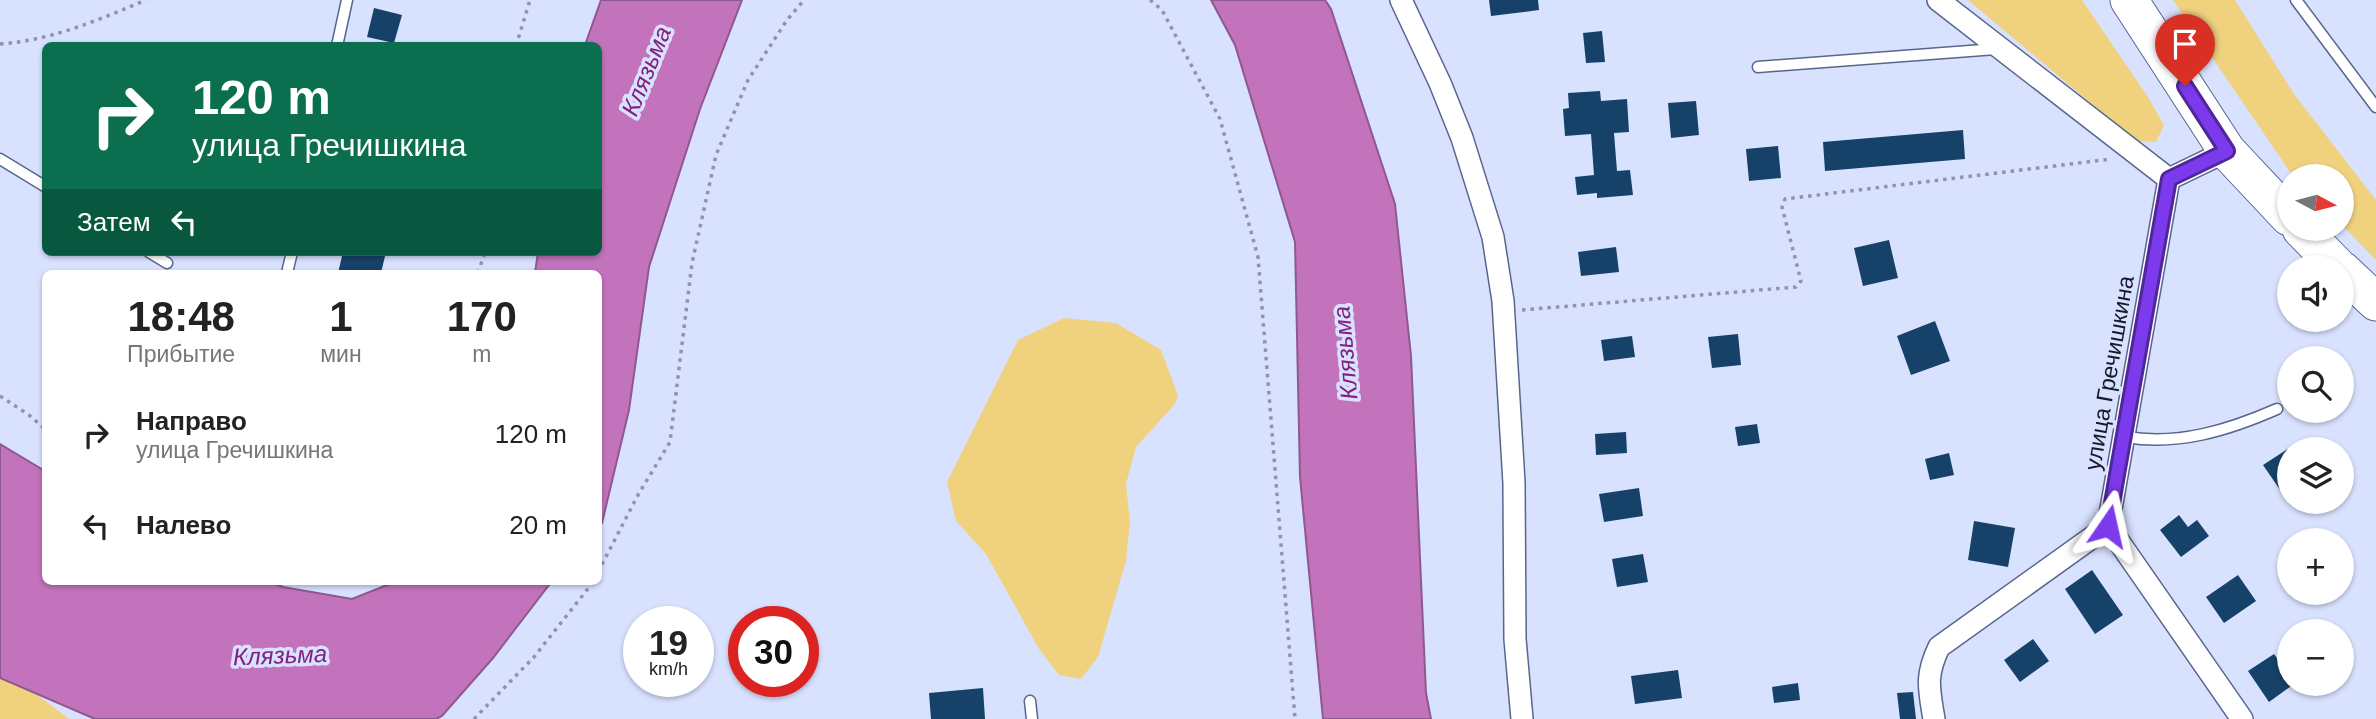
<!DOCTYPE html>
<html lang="ru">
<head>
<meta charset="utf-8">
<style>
	body { margin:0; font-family:Arial,sans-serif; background:#f6f6f6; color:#222; height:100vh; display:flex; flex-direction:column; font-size:26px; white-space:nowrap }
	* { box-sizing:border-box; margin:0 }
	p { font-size:23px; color:#767676 }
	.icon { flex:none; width:38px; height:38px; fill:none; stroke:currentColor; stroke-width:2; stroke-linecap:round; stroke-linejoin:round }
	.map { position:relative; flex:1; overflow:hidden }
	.drawer { position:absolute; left:42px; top:270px; width:560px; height:315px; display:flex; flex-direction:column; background:#fff; border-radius:10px; box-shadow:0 2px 5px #0004 }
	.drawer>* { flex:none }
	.guide { position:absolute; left:42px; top:42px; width:560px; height:214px; border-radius:10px; box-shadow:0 2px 5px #0004; background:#0b6e4f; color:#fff; overflow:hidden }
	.needle { width:46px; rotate:97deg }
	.controls { position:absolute; left:2277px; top:164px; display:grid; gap:14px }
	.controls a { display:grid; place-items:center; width:77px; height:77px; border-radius:50%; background:#fff; box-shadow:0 2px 5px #0004; font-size:35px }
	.speed { position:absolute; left:623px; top:606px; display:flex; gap:14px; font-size:35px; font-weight:700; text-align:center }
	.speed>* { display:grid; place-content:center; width:91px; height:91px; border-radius:50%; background:#fff; box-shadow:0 2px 5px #0004; line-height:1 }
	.speed small { font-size:18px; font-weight:400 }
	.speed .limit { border:10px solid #d22; background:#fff; color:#111 }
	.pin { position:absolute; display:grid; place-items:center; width:60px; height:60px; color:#fff; margin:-72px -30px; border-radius:50% 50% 50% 0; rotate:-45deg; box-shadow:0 0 7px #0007 }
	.pin .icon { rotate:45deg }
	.me { position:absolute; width:77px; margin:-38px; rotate:11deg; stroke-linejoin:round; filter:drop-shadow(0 0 5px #0008) }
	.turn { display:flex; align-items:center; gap:24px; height:147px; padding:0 35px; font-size:32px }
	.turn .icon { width:91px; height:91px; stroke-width:2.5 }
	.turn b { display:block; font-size:49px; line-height:60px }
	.then { display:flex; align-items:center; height:66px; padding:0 35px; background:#0003; gap:14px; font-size:26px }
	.eta { display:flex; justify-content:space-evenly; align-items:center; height:119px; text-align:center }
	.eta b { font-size:42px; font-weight:700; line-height:49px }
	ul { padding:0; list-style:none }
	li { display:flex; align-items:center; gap:21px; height:91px; padding:0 35px }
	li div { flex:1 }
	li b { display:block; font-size:26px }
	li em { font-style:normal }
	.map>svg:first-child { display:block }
</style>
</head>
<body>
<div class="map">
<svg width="2376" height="719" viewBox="0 0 2376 719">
	<rect width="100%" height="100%" fill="#d8e2ff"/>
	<path fill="#f0d27e" d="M1968,0H2082L2148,97L2164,125L2156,142L2136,141Z
		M2173,0H2235L2294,94L2376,200V260L2342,225V177H2294L2292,175Z
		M1064,318L1116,323L1161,350L1178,395L1175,404L1136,447L1126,484L1130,521L1126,561L1098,657L1081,679L1059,675L1039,649L986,554L956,521L947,482L1018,340Z
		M0,678L31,690L69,719H0Z"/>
	<path fill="#c372bc" stroke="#8e5890" stroke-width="2" d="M601,0H742L700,109L649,267L629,410L602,523L599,527L598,273H535L538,252H598V46L585,45Z
		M1211,0H1325L1331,9L1395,204L1411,356L1426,693L1431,719H1323L1300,477L1295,242L1235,45Z
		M0,444L45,471L46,581H268L283,587L352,599L397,581H552L493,658L442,716L436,719H95L0,678Z"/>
	<path fill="#164169" d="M1489,0H1538L1539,10L1491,16Z
		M374,8L402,15L394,43L367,37Z
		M1602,31L1605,62L1586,63L1583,33Z
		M1600,91L1601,101L1627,99L1629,132L1614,133L1617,171L1630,170L1633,195L1597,198V193L1577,195L1575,177L1594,175L1591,134L1565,136L1563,109L1569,108L1568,93Z
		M1696,101L1699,135L1671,138L1668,103Z
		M1963,130L1965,159L1825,171L1823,142Z
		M1778,146L1781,178L1749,181L1746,149Z
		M1889,240L1898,278L1863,286L1854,248Z
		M1616,247L1619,272L1581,276L1578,252Z
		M343,252H386L381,273H338Z
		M1935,321L1950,361L1911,375L1897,336Z
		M1738,334L1741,365L1712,368L1708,337Z
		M1632,336L1635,357L1604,361L1601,340Z
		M1757,424L1760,443L1738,446L1735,427Z
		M1626,432L1627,453L1596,455L1595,434Z
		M2289,448V503L2263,465Z
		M1949,453L1954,475L1930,480L1925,459Z
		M1639,488L1643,516L1604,522L1599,494Z
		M2179,515L2188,527L2197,520L2209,536L2181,557L2160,530Z
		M1974,521L2015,528L2008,567L1968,560Z
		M1643,554L1648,582L1617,587L1612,559Z
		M2092,570L2123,615L2095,634L2065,589Z
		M2238,575L2256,601L2224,623L2206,597Z
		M2033,639L2049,661L2020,682L2004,660Z
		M2274,654L2289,675V684H2294L2269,702L2248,671Z
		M1678,670L1682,698L1635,704L1631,676Z
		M1798,683L1800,700L1774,703L1772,687Z
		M983,688L985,719H931L929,693Z
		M1913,692L1916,719H1900L1897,693Z"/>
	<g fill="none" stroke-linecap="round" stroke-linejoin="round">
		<g stroke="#58658f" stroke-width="13">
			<path id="service" d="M2296,0L2376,107
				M337,46L347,0
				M1758,67L1996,49
				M0,159L46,187
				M149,252L167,263
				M287,273L292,252
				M2126,437C2178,446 2229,430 2277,409
				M1030,701L1032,719"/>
		</g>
		<g stroke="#58658f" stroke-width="24">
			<path id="minor" d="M1401,0L1440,83L1462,138L1493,237L1503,301L1514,483L1515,639L1522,719
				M1938,0L2169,179
				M2108,526L2242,719
				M1934,719C1929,689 1925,676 1939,647L2108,526L2169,179L2227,151"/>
		</g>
		<g stroke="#58658f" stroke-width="39">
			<path id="trunk" d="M2129,0L2227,151L2289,217
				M2301,229L2339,268
				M2342,270L2376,302"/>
		</g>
		<path stroke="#8d95ad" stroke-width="3.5" stroke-dasharray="3.5 5" stroke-linecap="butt" d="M1150,0L1162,10L1220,119L1258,257L1295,719
			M0,44C53,40 98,20 146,0
			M516,46L530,0
			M478,273L485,252
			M1522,310L1796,287L1801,281L1782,207L1785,199L2111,159
			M0,396L29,415L46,430
			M598,572L638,495L670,442L692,263L716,155L748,80L787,20L804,0
			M474,719L534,657L594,581"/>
		<use href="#service" stroke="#fff" stroke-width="10"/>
		<use href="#minor" stroke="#fff" stroke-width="21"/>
		<use href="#trunk" stroke="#fff" stroke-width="37"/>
	</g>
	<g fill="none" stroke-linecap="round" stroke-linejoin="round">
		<g stroke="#51269a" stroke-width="18">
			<path id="route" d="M2108,526L2169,179L2227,151L2185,86"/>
		</g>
		<use href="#route" stroke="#7c3aed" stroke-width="12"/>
	</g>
	<g text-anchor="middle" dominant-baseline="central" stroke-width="7" stroke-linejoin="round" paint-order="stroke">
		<g font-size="23" fill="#141a2b" stroke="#d8e2ff">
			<text transform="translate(2109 373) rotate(-80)">улица Гречишкина</text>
		</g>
		<g font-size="24" font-style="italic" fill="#84217e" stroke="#d8e2ff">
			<text transform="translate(646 71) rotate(-68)">Клязьма</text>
			<text transform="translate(1345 353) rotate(-95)">Клязьма</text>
			<text transform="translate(280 655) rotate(-2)">Клязьма</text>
		</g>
	</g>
</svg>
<div class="controls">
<a><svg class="needle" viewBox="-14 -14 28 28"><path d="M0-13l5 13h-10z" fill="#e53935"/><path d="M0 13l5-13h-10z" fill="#767676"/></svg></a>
<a><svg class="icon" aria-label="sound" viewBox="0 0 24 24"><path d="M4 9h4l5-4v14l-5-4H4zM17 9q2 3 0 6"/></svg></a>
<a><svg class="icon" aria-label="search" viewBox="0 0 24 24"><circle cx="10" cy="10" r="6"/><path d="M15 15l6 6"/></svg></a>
<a><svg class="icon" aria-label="layers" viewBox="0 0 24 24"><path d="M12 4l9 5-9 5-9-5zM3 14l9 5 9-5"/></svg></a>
<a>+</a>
<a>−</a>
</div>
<div class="speed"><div>19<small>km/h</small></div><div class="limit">30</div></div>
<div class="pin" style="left:2185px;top:86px;background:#d93025"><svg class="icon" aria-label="arrive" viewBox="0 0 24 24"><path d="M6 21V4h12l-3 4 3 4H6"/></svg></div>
<svg class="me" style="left:2108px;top:526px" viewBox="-20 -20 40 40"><path d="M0-17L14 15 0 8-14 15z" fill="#7c3aed" stroke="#fff" stroke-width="4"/></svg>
<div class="guide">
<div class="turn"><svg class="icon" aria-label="right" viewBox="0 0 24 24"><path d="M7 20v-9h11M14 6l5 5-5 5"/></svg><div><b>120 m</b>улица Гречишкина</div></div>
<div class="then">Затем<svg class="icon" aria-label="left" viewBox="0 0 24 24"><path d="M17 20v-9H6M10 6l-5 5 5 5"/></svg></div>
</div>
<section class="drawer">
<div class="eta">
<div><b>18:48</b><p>Прибытие</p></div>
<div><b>1</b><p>мин</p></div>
<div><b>170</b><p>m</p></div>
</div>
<ul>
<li><svg class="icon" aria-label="right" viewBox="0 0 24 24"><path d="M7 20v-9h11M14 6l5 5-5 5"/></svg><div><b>Направо</b><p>улица Гречишкина</p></div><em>120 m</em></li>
<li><svg class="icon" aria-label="left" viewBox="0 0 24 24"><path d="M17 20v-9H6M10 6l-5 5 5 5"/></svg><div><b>Налево</b></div><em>20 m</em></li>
</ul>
</section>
</div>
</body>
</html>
